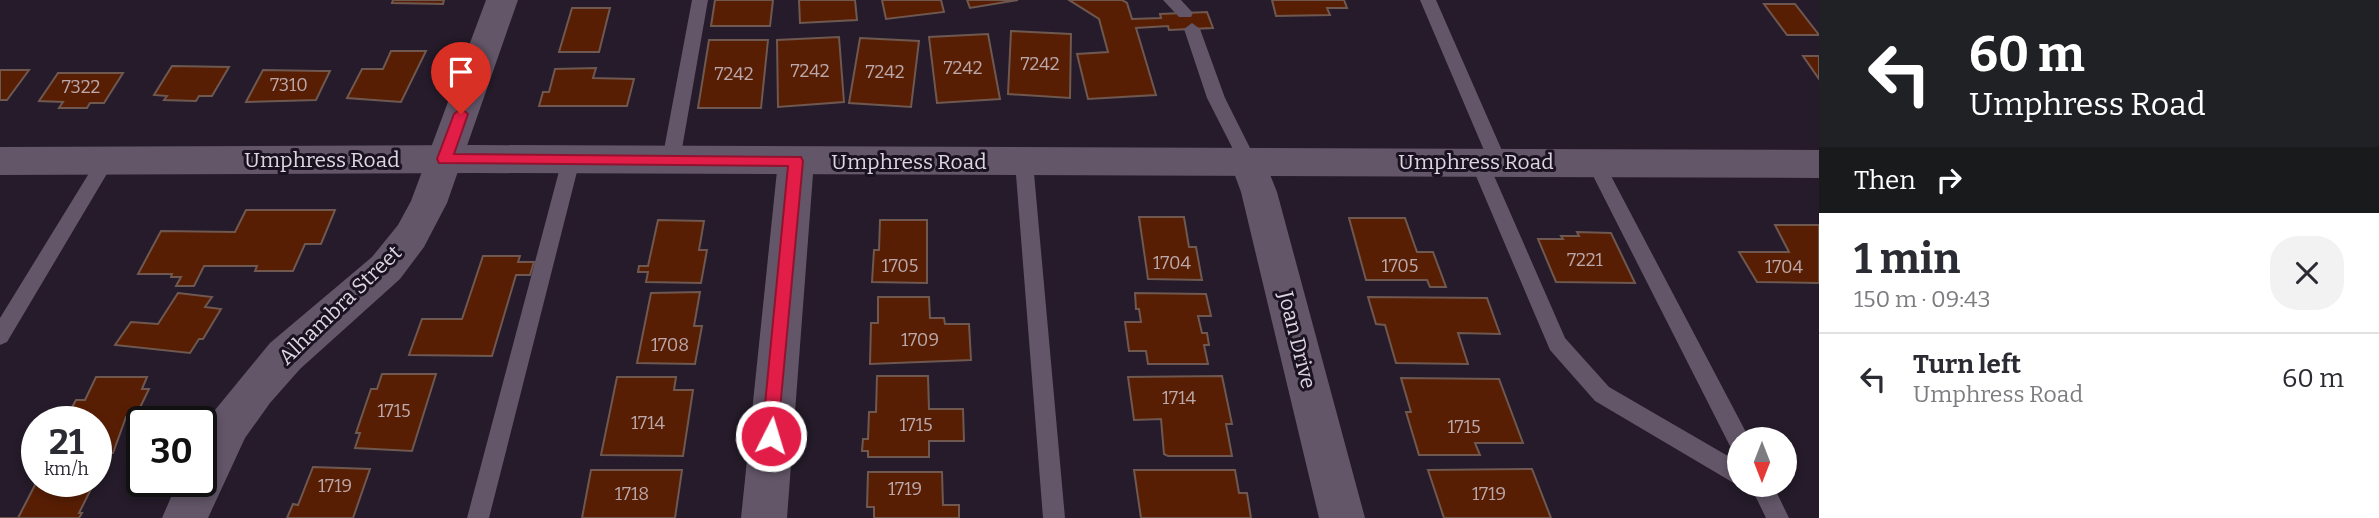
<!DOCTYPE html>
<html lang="en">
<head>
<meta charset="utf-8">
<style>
	body { margin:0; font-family:Bitter,serif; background:#f2f2f3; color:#2b2b33; height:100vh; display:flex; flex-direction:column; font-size:26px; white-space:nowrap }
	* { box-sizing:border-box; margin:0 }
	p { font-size:23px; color:#7c7c81 }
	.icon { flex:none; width:38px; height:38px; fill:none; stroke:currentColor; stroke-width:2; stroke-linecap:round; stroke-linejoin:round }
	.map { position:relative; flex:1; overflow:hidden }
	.drawer { display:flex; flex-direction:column; background:#fff; width:560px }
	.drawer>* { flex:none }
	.top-card { background:#202124; color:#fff; overflow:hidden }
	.needle { width:46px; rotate:180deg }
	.fabs { position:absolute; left:1727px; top:427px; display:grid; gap:14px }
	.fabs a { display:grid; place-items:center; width:70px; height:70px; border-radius:50%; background:#fff; box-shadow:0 4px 10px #0003; font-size:35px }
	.speed { position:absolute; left:21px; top:406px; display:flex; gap:14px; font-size:35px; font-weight:700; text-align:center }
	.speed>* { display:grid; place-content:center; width:91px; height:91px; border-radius:50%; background:#fff; box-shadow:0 4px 10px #0003; line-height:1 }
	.speed small { font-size:18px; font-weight:400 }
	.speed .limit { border:4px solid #111; border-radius:10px; background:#fff; color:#111 }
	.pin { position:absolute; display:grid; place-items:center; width:60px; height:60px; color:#fff; margin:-72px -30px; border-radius:50% 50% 50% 0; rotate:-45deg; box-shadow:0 0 7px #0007 }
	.pin .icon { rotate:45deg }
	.me { position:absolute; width:77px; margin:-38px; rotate:5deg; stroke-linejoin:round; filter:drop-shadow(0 0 5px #0008) }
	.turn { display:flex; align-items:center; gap:24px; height:147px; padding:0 35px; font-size:32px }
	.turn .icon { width:91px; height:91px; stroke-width:2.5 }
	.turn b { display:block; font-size:49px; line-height:60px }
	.then { display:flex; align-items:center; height:66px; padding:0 35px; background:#0003; gap:14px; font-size:26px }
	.round { display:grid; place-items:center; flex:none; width:74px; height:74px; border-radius:28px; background:#f2f2f3 }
	.head { display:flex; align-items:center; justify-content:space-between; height:119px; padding:0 35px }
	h1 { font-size:42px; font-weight:700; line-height:52px }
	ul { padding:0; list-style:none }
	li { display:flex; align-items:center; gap:21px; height:91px; padding:0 35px; border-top:2px solid #e1e1e2 }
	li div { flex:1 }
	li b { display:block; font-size:26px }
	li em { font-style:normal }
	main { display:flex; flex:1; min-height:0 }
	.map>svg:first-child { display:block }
</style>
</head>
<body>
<main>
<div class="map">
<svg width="1819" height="518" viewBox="0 0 1819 518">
	<rect width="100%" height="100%" fill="#251b2a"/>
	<path fill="#581e04" stroke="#6e5850" stroke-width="2" d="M393,0H444L443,4L392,3Z
		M715,0H773L770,26H711Z
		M799,0H855L857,20L800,23Z
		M882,0H941L944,12L886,19Z
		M967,0H1018L970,8Z
		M1069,0H1122L1127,3L1132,19L1161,18L1160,14L1207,12L1213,28L1169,30L1168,26L1136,28L1156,95L1088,99L1077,54L1108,52L1099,19Z
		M1272,0H1344L1347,8H1327L1330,15L1276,16Z
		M1764,4H1795L1819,35H1787Z
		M572,8H610L599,52H559Z
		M1011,31L1071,34L1070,98L1008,94Z
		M988,34L1000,99L937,103L929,37Z
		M839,37L844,102L778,107L777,40Z
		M860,38L919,41L911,107L849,103Z
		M709,40H768L761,108H698Z
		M391,51H426L401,102L347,98L362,69H383Z
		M1803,56H1819V79Z
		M172,66L229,67L212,96H199L196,101L164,100L167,96L154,95Z
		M596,68L593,78L634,79L627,106H539L543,92H549L555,69Z
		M0,70H29L7,100H0Z
		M263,70L320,71H330L316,100L246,102Z
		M58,73H123L104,103H90L87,108H59L63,102L39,101Z
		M246,210H335L321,244H305L293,271H255L257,266H204L194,286H176L181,277H171L172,274H138L161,231L235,232Z
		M1139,217H1184L1189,247H1196L1202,280L1148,279Z
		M1349,218H1405L1417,252H1433L1446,287H1430L1427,280H1366Z
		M658,220L704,221L699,250H707L701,283L646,282L648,272H638L639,266H648Z
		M880,220H927V283L872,282L874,250H879Z
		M1775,225H1819V283L1757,282L1739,252H1789Z
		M1577,232L1611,233L1635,283L1556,282L1538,239H1563L1561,236H1579Z
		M483,256H520L518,262H534L530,275H516L492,356L409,355L422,319H462Z
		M700,292L694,326H702L695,364L637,363L651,293Z
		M178,293L212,297L205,307L221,309L203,339H199L190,353L115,345L131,322L158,324Z
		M1135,293L1206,294L1211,316H1198L1202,333H1207L1209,345H1204L1208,364H1148L1146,351H1129L1125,322H1141L1139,309H1136Z
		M878,297H929L930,318H944L945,324H969L971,360L870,364L871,323H878Z
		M1368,297L1487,298L1500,334L1458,333L1468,364L1396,363L1385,325L1376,324Z
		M382,374H436L412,451L355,448L360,433H356L371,389H377Z
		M877,376H928L929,409H963L964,441H929V457H868V451H862L863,439H868L869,412H876Z
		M1222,376L1232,424H1226L1232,456H1168L1164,454L1161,419L1134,420L1128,377Z
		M96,377H147L142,389H149L135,418L126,417L113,453H96V422H57L65,420L76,400H85Z
		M617,377H676L674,390H693L683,456L601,455Z
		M1401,378L1499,379L1523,443H1475L1480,455H1419L1406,412H1411Z
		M313,467L370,469L353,518H287L293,504L298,505Z
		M1532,469L1551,518H1444L1428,470Z
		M591,470H682L675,518H582Z
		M1134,470H1235L1239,493H1247L1251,518H1141Z
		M868,472H942L943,505H959V518H874V507H867Z
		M37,481H95L79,513H82L79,518H0H18Z"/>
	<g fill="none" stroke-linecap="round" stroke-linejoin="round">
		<path fill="#625668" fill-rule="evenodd" d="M692,0H708L680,160L677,165H665L662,160Z
			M1163,0H1181L1193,13L1191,17H1179Z
			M1420,0H1436L1507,162L1504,167H1492L1489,162Z
			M1192,23L1200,29L1225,98L1257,162L1254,167H1242L1207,98L1184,29Z
			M571,153L577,155L580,160L489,518H467L562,160L565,155Z
			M105,155L111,157L114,162L111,167L7,342L0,345V318L99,157Z
			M1024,155L1030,157L1033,162L1065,518H1043L1015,162L1018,157Z
			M1479,155L1485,157L1488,162L1565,338L1609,387L1740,463V485H1742H1740L1732,482L1595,401L1550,350L1470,162L1473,157Z
			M1595,155L1601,157L1748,436L1749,439H1740V453L1732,450L1586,162L1589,157Z
			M1750,485H1773L1789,518H1766Z"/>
		<path fill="#625668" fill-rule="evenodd" d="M486,0H518L447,203L424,247L400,279L300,369L270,403L245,438L208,518H162L178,481H201V436L215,410L270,343L372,257L398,225L411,201Z
			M796,147L809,151L814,161L787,518H741L778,161L783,151Z
			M1248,148L1261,152L1277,192L1365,518H1319L1241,192L1230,162L1235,152Z"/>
		<path fill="#625668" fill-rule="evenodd" d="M476,145L1819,150V178L476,173L0,175V147Z"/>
	</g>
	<path fill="#e11d48" stroke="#92132f" stroke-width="2" d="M461,108L468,114L454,154L801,157L803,161L777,442L771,445L764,442L762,436L788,166L439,163L437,159L454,114Z"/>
	<g text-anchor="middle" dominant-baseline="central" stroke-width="6" stroke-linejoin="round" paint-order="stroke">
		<g font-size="18" fill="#bca8aa">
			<text x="1040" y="64">7242</text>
			<text x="963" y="68">7242</text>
			<text x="810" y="71">7242</text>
			<text x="885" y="72">7242</text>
			<text x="734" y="74">7242</text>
			<text x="289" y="85">7310</text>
			<text x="81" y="87">7322</text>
			<text x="1585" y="260">7221</text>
			<text x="1172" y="263">1704</text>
			<text x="900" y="266">1705</text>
			<text x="1400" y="266">1705</text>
			<text x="1784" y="267">1704</text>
			<text x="920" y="340">1709</text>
			<text x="670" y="345">1708</text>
			<text x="1179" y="398">1714</text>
			<text x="394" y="411">1715</text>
			<text x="648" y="423">1714</text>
			<text x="916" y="425">1715</text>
			<text x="1464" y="427">1715</text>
			<text x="335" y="486">1719</text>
			<text x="905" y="489">1719</text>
			<text x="632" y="494">1718</text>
			<text x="1489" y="494">1719</text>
		</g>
		<g font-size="21" fill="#ddd6e1" stroke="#1b1221">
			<text x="322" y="160">Umphress Road</text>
			<text x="909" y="162">Umphress Road</text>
			<text x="1476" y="162">Umphress Road</text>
			<text transform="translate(340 305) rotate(-44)">Alhambra Street</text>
			<text transform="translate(1297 340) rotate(76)">Joan Drive</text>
		</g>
	</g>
</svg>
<div class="fabs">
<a><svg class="needle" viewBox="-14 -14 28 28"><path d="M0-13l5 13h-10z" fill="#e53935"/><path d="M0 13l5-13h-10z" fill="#7c7c81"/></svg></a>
</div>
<div class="speed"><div>21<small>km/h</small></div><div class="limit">30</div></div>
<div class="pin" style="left:461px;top:114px;background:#d93025"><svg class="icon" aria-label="arrive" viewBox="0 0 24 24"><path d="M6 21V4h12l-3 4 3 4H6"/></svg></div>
<svg class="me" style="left:771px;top:436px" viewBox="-20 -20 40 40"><circle r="17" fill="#e11d48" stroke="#fff" stroke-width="3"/><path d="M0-11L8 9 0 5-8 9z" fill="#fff"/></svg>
</div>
<section class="drawer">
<div class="top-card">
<div class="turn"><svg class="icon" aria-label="left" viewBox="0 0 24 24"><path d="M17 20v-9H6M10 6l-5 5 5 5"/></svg><div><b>60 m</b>Umphress Road</div></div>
<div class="then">Then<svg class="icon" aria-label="right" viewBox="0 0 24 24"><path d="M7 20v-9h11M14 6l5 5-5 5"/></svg></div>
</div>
<div class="head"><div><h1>1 min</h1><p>150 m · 09:43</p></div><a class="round"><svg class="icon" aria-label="close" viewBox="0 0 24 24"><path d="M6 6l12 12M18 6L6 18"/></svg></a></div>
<ul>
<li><svg class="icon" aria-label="left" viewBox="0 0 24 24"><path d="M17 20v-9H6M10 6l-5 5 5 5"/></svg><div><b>Turn left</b><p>Umphress Road</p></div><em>60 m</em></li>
</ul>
</section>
</main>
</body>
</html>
